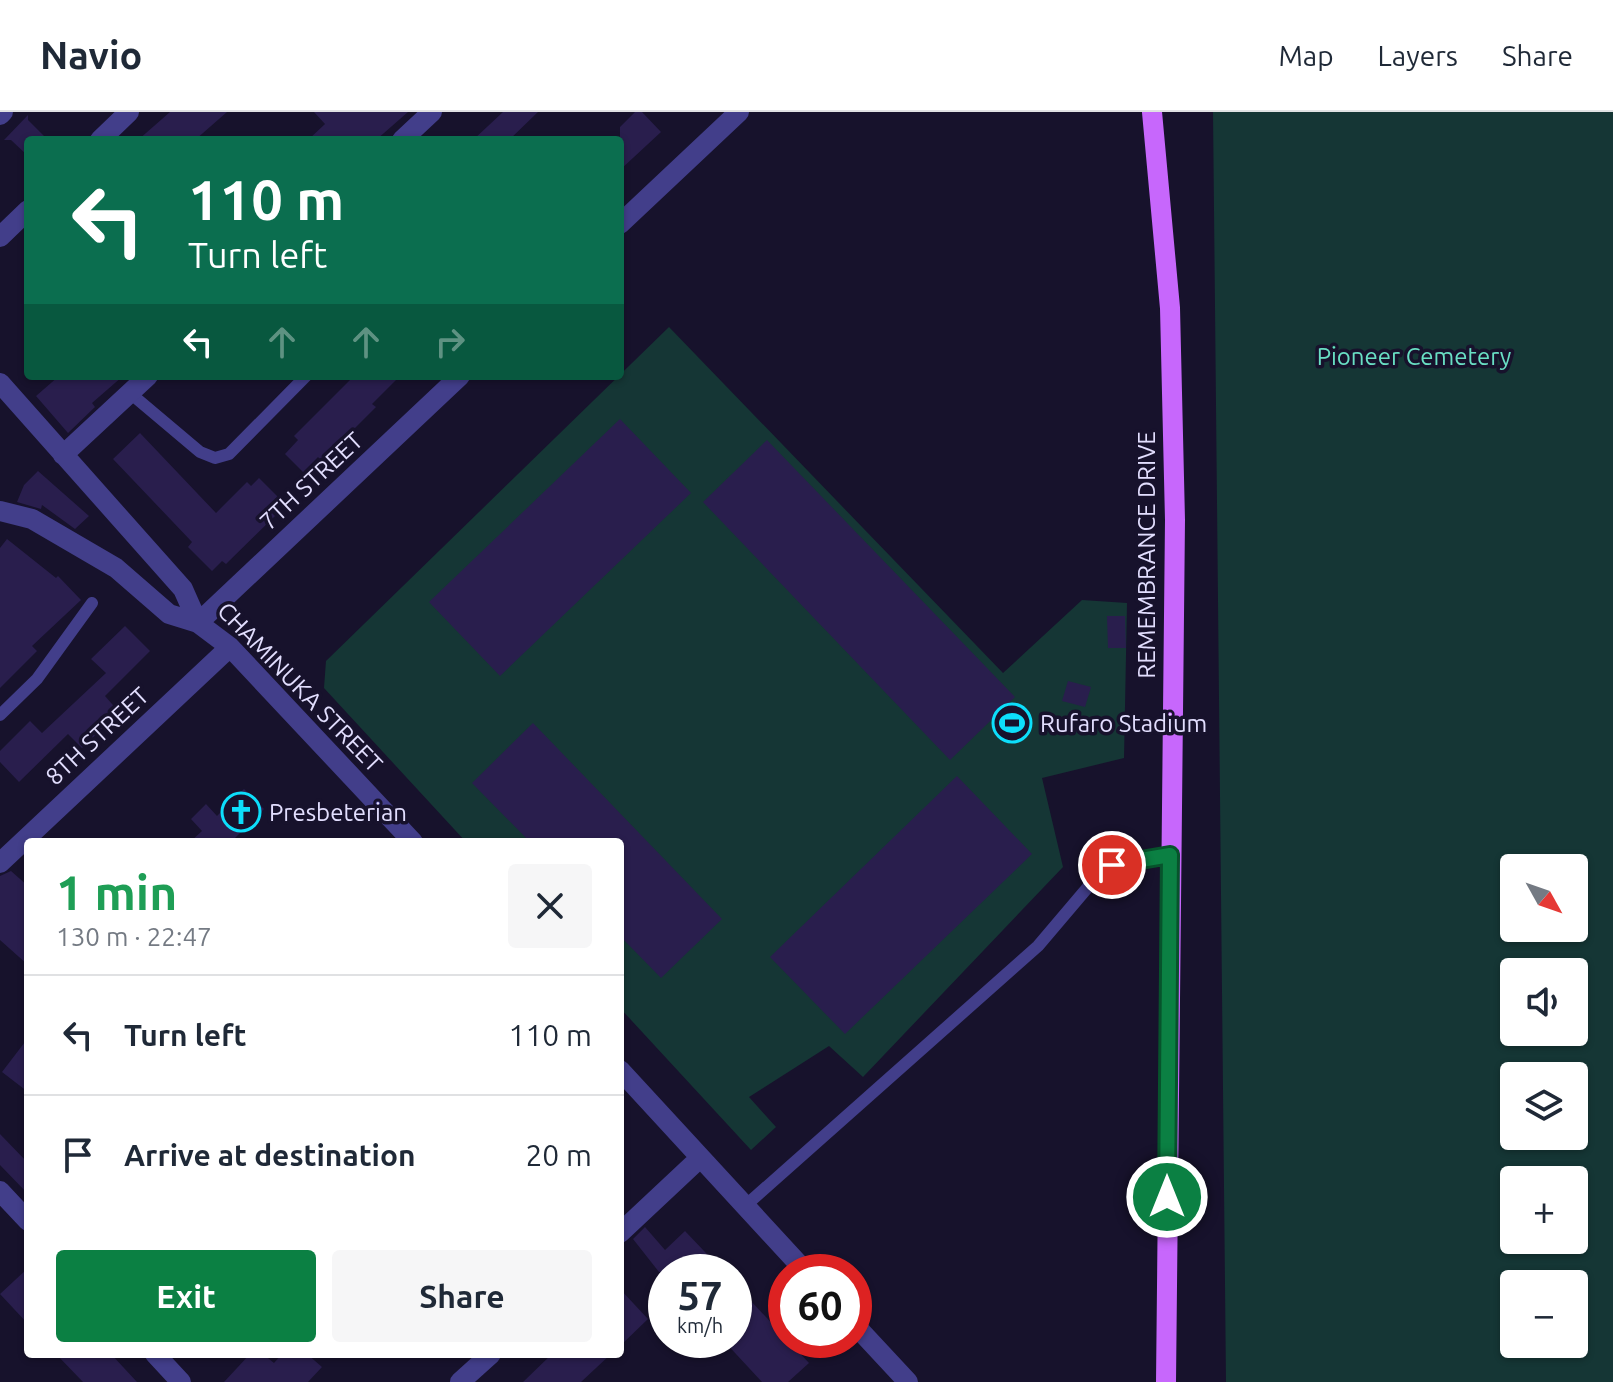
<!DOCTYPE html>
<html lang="en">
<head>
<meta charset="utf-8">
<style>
	body { margin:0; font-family:Ubuntu,sans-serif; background:#f6f6f7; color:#1f2937; height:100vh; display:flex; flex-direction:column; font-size:30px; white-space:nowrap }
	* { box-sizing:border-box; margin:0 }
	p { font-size:26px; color:#747a83 }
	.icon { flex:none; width:44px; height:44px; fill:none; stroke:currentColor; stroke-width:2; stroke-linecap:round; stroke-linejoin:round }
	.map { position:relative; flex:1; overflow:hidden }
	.drawer { position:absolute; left:24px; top:726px; width:600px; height:520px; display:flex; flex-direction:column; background:#fff; border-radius:8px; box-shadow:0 2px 6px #0004 }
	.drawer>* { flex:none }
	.hud { position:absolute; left:24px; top:24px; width:600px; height:244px; border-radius:8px; box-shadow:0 2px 6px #0004; background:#0b6e4f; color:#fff; overflow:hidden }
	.needle { width:52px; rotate:130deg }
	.fabs { position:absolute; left:1500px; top:742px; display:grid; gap:16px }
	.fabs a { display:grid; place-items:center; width:88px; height:88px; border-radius:8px; background:#fff; box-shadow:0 2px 6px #0004; font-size:40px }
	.speed { position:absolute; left:648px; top:1142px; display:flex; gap:16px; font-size:40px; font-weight:700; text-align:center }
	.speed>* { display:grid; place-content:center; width:104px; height:104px; border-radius:50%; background:#fff; box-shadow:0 2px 6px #0004; line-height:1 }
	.speed small { font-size:20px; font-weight:400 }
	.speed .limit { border:12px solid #d22; background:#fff; color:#111 }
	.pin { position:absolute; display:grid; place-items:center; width:68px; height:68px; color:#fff; margin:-34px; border:4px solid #fff; border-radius:50%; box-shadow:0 2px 8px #0007 }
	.me { position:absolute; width:88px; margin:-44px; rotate:0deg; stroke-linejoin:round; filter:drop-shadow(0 0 6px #0008) }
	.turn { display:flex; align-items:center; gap:28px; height:168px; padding:0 32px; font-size:36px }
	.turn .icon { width:104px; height:104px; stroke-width:2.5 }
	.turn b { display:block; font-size:56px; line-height:68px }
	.lanes { display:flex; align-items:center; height:76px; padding:0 32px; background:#0003; justify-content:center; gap:40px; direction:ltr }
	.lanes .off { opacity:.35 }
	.round { display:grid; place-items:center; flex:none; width:84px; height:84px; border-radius:8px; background:#f6f6f7 }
	.summary { display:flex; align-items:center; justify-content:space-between; height:136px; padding:0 32px }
	h1 { font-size:48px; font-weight:700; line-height:60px; color:#1e9e55 }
	.button { display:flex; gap:16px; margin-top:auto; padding:16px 32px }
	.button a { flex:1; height:92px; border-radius:8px; background:#0b8043; color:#fff; font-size:32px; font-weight:700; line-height:92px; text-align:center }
	.button a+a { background:#f6f6f7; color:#1f2937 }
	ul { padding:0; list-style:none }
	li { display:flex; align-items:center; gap:24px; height:120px; padding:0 32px; border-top:2px solid #e0e1e3 }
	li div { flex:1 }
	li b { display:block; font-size:30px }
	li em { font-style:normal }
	header { display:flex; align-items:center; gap:48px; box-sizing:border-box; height:112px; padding:0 40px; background:#fff; border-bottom:2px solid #e0e1e3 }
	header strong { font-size:38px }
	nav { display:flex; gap:44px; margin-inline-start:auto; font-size:28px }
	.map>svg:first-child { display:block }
</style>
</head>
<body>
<header>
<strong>Navio</strong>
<nav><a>Map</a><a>Layers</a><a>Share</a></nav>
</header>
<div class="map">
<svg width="1613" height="1270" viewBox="0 0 1613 1270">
	<rect width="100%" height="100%" fill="#17122c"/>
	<path fill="#153635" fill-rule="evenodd" d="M1213,0H1613V1270H1226ZM1514,756H1574V816H1514ZM1514,860H1574V920H1514ZM1514,964H1574V1024H1514ZM1514,1068H1574V1128H1514ZM1514,1172H1574V1232H1514Z
		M669,215L1003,561L1082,488L1127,491L1124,646L1042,666L1063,755L863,965L829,934L749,985L776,1015L751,1038L620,896V730H466L324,576L326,549Z"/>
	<path fill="#291e4d" d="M170,0H227L195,28H138Z
		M314,0H408L376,28H308L325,12Z
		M503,0H538L509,28H473Z
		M635,0H642L661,20L620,58V15Z
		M28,3V8L48,28H28V44L11,28H4Z
		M59,264L66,267L70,264H123L92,291L95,295L68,321L36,284Z
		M354,264H400L372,292L376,295L322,349L318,345L303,360L285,342L298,328L294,324Z
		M620,307L691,381L500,564L429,490Z
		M140,321L216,401L247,370L251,374L259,366L280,387L269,398L275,404L226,452L222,449L212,459L188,435L192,430L113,347Z
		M767,328L1015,585L950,648L703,390Z
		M38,359L89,404L75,417L42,393L41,397L17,390L24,373Z
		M7,427L56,466L58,464L81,488L32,534L37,539L0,576V436Z
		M1107,504H1125L1126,536H1108Z
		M125,514L150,539L105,584L119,600L82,636L68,622L19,670L0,650V639L30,609L42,621L106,561L91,547Z
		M1068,569L1091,575L1085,595L1062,589Z
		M533,611L722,807L661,866L620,824V730H530L472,671Z
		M957,664L1032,742L845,922L770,845Z
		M244,677L264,697L231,730H190L202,719L191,707L206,692L217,704Z
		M11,759L28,774V853L0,828V764Z
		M28,926V980L2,960Z
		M0,1022L28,1051V1082L0,1053Z
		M645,1115L665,1138L685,1119L724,1160H659L633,1127Z
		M28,1156V1212L0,1182Z
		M734,1171L809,1251L788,1270H762L723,1228H734Z
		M620,1177L648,1207L620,1234Z
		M56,1242H111L137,1270H83Z
		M250,1242H263L274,1251L282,1242H307L322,1255L308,1270H224Z
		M552,1242H611L581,1270H523Z"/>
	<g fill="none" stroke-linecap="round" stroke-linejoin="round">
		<path stroke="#423e8a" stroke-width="12" d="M130,281L200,340L215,346L229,342L306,264
			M0,603L37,567L92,491
			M745,1094L1038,834L1094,768L1112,753L1170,743"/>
		<path stroke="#423e8a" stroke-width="20" d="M0,3L3,0
			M100,28L129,0
			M402,28L432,0
			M620,112L739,0
			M0,125L28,98
			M0,271L183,477L198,511L230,535L413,730
			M63,343L148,264
			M0,399L32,407L116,456L169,502L198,511L460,264
			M0,751L230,535
			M620,958L806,1160
			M0,1079L28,1109
			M620,1121L700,1046
			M854,1212L908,1270
			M155,1242L181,1270
			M460,1270L491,1242"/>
		<path stroke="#c767fc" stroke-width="20" d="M1152,0L1170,196L1175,408L1166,1270"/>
	</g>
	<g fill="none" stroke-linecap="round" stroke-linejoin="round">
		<g stroke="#07532c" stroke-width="20">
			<path id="route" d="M1112,753L1170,743L1167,1085"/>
		</g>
		<use href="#route" stroke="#0b8043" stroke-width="14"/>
	</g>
	<defs>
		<g id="stadium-ring" transform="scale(2)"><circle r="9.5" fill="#17122c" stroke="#0ddefb" stroke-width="1.5"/><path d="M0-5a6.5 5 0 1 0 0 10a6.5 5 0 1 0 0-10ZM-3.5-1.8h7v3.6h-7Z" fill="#0ddefb"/></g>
		<g id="church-ring" transform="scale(2)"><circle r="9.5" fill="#17122c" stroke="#0ddefb" stroke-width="1.5"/><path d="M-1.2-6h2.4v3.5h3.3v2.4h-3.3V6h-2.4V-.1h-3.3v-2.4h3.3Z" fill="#0ddefb"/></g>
	</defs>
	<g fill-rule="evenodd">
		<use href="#stadium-ring" x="1012" y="611"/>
		<use href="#church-ring" x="241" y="700"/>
	</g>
	<g text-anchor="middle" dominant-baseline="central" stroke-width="7" stroke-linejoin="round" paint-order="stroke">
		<g font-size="24" fill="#69dfc4" stroke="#17122c">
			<text x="1414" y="244">Pioneer Cemetery</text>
		</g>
		<g font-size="24" fill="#e2defe" stroke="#17122c">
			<text transform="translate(311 369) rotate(-43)">7TH STREET</text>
			<text transform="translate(1146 443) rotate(-90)">REMEMBRANCE DRIVE</text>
			<text transform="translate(300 575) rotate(46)">CHAMINUKA STREET</text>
			<text transform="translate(97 624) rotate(-43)">8TH STREET</text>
		</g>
		<g font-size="24" fill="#e2defe" stroke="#17122c" text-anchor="start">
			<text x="1040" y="611">Rufaro Stadium</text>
			<text x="269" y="700">Presbeterian</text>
		</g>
	</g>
</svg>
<div class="fabs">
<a><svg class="needle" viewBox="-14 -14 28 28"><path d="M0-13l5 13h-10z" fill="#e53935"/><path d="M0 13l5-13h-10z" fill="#747a83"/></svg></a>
<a><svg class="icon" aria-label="sound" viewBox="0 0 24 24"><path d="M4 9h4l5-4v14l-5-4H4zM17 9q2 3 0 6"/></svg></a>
<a><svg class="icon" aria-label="layers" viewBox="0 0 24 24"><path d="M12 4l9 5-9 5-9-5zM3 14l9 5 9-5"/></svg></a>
<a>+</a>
<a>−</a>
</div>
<div class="speed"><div>57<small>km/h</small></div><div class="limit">60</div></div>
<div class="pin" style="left:1112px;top:753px;background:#d93025"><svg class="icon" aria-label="arrive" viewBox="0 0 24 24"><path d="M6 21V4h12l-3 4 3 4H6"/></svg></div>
<svg class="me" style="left:1167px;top:1085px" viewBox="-20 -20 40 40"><circle r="17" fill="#0b8043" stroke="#fff" stroke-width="3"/><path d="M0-11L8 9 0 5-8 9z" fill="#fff"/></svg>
<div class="hud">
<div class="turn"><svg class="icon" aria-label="left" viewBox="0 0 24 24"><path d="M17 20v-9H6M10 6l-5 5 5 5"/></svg><div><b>110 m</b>Turn left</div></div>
<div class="lanes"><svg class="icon" aria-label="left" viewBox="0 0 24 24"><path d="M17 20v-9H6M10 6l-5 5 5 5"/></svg><svg class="icon off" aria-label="ahead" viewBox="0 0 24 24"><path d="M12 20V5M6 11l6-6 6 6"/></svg><svg class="icon off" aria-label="ahead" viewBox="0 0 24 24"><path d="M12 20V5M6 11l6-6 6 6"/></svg><svg class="icon off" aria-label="right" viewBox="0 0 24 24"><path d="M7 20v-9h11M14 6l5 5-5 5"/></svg></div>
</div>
<section class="drawer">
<div class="summary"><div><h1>1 min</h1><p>130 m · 22:47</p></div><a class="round"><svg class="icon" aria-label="close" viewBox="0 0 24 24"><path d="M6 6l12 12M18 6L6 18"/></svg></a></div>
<ul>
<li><svg class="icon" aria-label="left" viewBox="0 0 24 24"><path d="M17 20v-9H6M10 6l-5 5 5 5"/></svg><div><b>Turn left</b></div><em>110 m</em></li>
<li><svg class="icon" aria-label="arrive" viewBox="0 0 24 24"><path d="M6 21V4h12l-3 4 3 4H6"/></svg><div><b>Arrive at destination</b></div><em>20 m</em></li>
</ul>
<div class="button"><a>Exit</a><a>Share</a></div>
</section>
</div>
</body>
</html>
